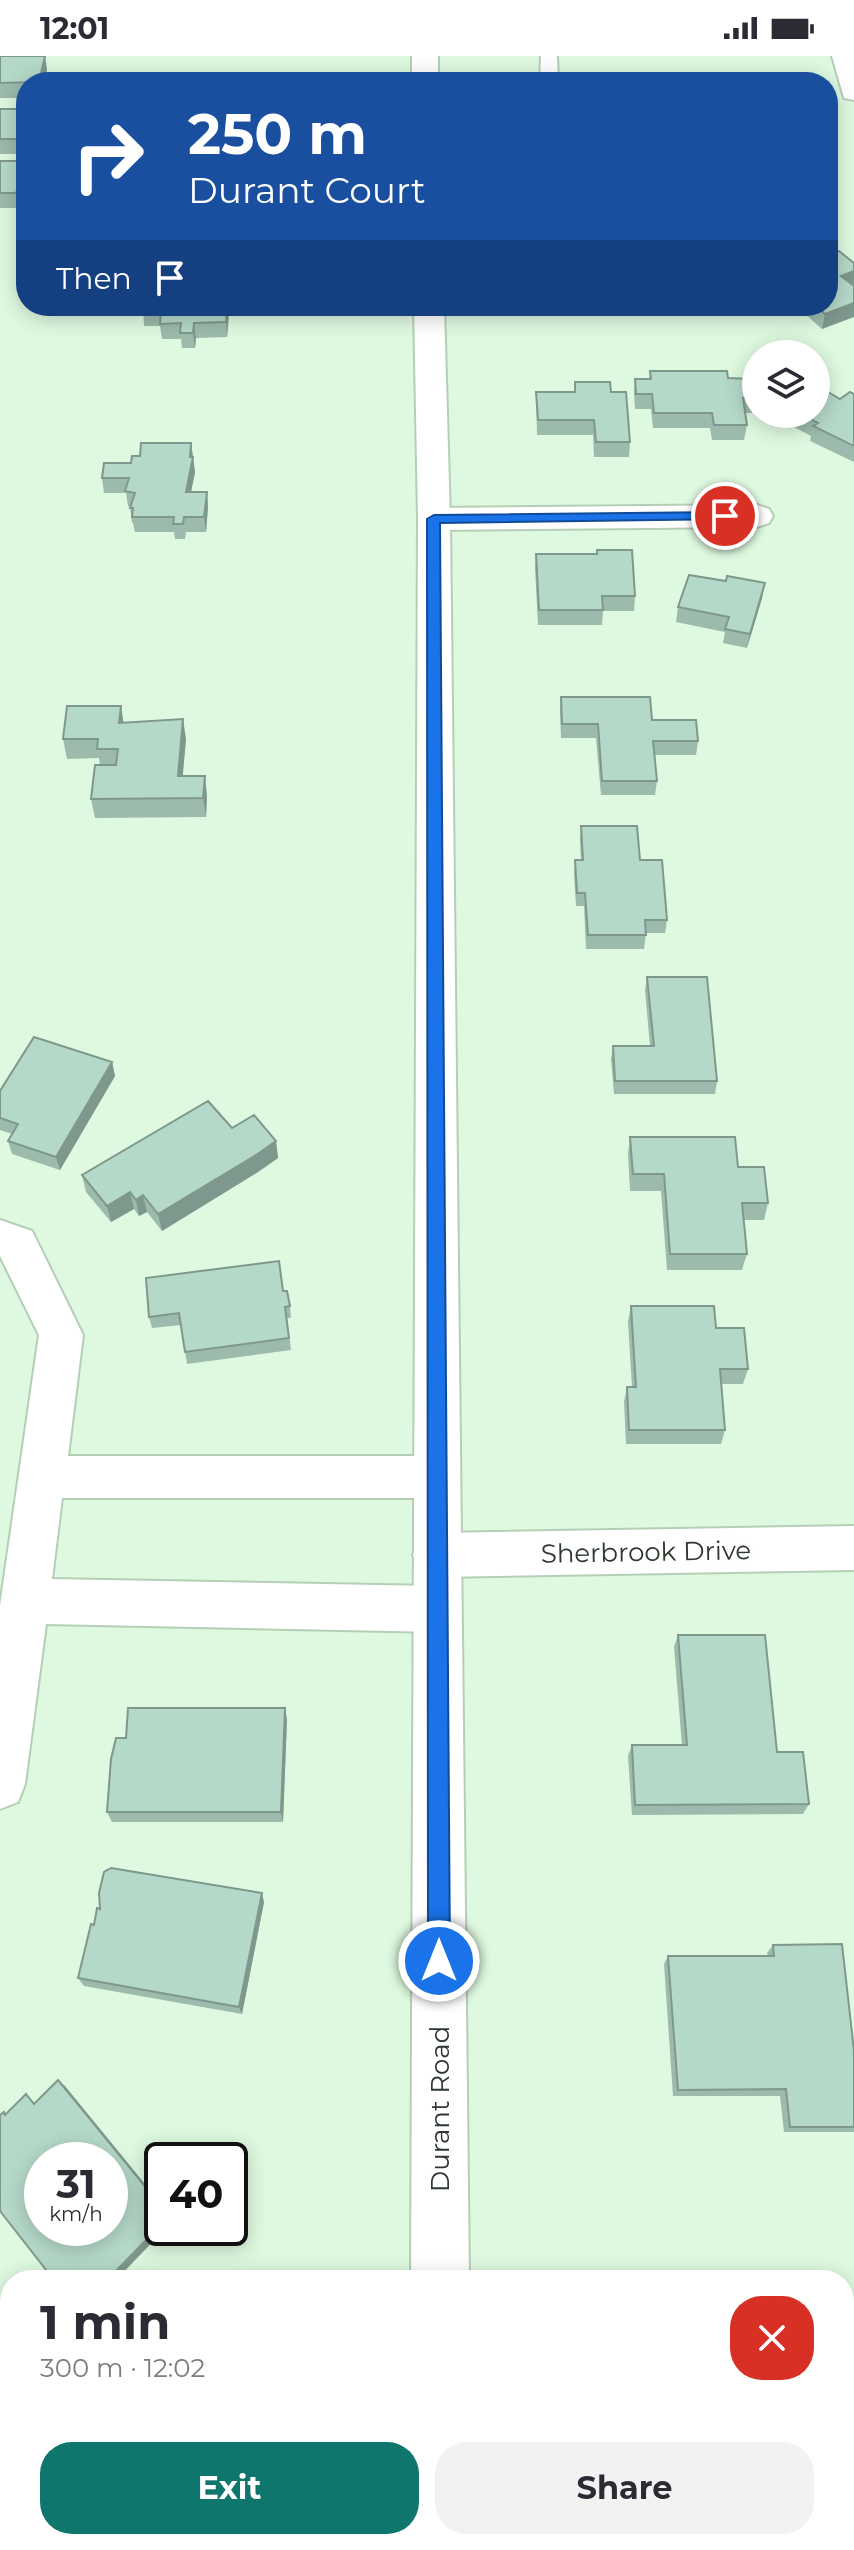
<!DOCTYPE html>
<html lang="en">
<head>
<meta charset="utf-8">
<style>
	body { margin:0; font-family:Montserrat,sans-serif; background:#f2f2f3; color:#2b2b33; height:100vh; display:flex; flex-direction:column; font-size:30px; white-space:nowrap }
	* { box-sizing:border-box; margin:0 }
	p { font-size:26px; color:#7c7c81 }
	.icon { flex:none; width:44px; height:44px; fill:none; stroke:currentColor; stroke-width:2; stroke-linecap:round; stroke-linejoin:round }
	.map { position:relative; flex:1; overflow:hidden }
	.side { position:absolute; left:0px; top:2214px; width:854px; height:280px; display:flex; flex-direction:column; background:#fff; border-radius:32px 32px 0 0; box-shadow:0 4px 20px #0003 }
	.side>* { flex:none }
	.top-card { position:absolute; left:16px; top:16px; width:822px; height:244px; border-radius:32px; box-shadow:0 4px 20px #0003; background:#1a4fa0; color:#fff; overflow:hidden }
	.controls { position:absolute; left:742px; top:284px; display:grid; gap:16px }
	.controls a { display:grid; place-items:center; width:88px; height:88px; border-radius:50%; background:#fff; box-shadow:0 4px 20px #0003; font-size:40px }
	.speed { position:absolute; left:24px; top:2086px; display:flex; gap:16px; font-size:40px; font-weight:700; text-align:center }
	.speed>* { display:grid; place-content:center; width:104px; height:104px; border-radius:50%; background:#fff; box-shadow:0 4px 20px #0003; line-height:1 }
	.speed small { font-size:20px; font-weight:400 }
	.speed .limit { border:4px solid #111; border-radius:12px; background:#fff; color:#111 }
	.pin { position:absolute; display:grid; place-items:center; width:68px; height:68px; color:#fff; margin:-34px; border:4px solid #fff; border-radius:50%; box-shadow:0 2px 8px #0007 }
	.me { position:absolute; width:88px; margin:-44px; rotate:0deg; stroke-linejoin:round; filter:drop-shadow(0 0 6px #0008) }
	.turn { display:flex; align-items:center; gap:28px; height:168px; padding:0 40px; font-size:36px }
	.turn .icon { width:104px; height:104px; stroke-width:2.5 }
	.turn b { display:block; font-size:56px; line-height:68px }
	.then { display:flex; align-items:center; height:76px; padding:0 40px; background:#0003; gap:16px; font-size:30px }
	.round { display:grid; place-items:center; flex:none; width:84px; height:84px; border-radius:32px; background:#f2f2f3 }
	.headline { display:flex; align-items:center; justify-content:space-between; height:136px; padding:0 40px }
	h1 { font-size:48px; font-weight:700; line-height:60px }
	.primary-button { display:flex; gap:16px; margin-top:auto; padding:16px 40px }
	.primary-button a { flex:1; height:92px; border-radius:32px; background:#0f766e; color:#fff; font-size:32px; font-weight:700; line-height:92px; text-align:center }
	.primary-button a+a { background:#f2f2f3; color:#2b2b33 }
	.status { display:flex; justify-content:space-between; align-items:center; height:56px; padding:0 40px; background:#fff; direction:ltr }
	.status svg { height:22px; fill:currentColor }
	.map>svg:first-child { display:block }
</style>
</head>
<body>
<div class="status"><b>12:01</b><svg viewBox="0 0 49 12"><path d="M0 12V9h3v3zM5 12V6h3v6zM10 12V3h3v9zM15 12V0h3v12zM26 1h20v11H26zM47 4h2v5h-2z"/></svg></div>
<div class="map">
<svg width="854" height="2494" viewBox="0 0 854 2494">
	<rect width="100%" height="100%" fill="#dff9e0"/>
	<g fill="none" stroke-linecap="round" stroke-linejoin="round">
		<g stroke="#b5cfb6" stroke-width="4">
			<path id="service" d="M541,0H557L558,26H540Z"/>
		</g>
		<g stroke="#b5cfb6" stroke-width="4">
			<path id="minor" d="M832,0H854V44L844,42Z
				M757,449L769,453L773,460L769,467L757,471L434,474L422,470L418,463L422,456L434,452Z
				M0,1164L32,1175L83,1279L68,1400H437L453,1406L460,1421L453,1436L437,1442H62L52,1523L437,1530L454,1537L461,1553L454,1569L437,1576L46,1568L25,1728L18,1746L0,1753V1550L39,1279L0,1200Z
				M854,1470V1514L437,1521L420,1515L413,1499L420,1483L437,1477Z
				M844,2265H854V2323H844Z"/>
		</g>
		<g stroke="#b5cfb6" stroke-width="4">
			<path id="tertiary" d="M412,0H438V26H412Z
				M414,250H444L450,463L469,2224H411L418,463Z
				M411,2484H473V2494H411Z"/>
		</g>
		<use href="#service" fill="#fff" fill-rule="evenodd"/>
		<use href="#minor" fill="#fff" fill-rule="evenodd"/>
		<use href="#tertiary" fill="#fff" fill-rule="evenodd"/>
	</g>
	<path fill="#9cbbad" d="M0,0L47,13L45,26H26V42H0Z
		M0,53H26V98H0Z
		M0,105H23L25,120L26,133L19,152H0Z
		M854,207V229L822,273L796,250H828Z
		M143,250L229,258L227,281L196,282L195,292H182L181,283H162L160,270H144Z
		M650,315L728,322L754,342L752,357H745L747,369L744,384H712L710,372H653L651,353H635L634,338L635,323H649Z
		M575,326L611,336L630,386L629,401H594L593,379H537L536,336H574Z
		M854,338V406L810,385L811,380L779,363L780,358H816L840,343Z
		M191,387L195,416L191,436H207L208,451L206,476H186L185,483H175L174,476H135L133,467H132L130,451L128,450L126,437H104L102,422L131,407Z
		M597,494L635,540L634,555H603L602,569H538L535,513L536,498H596Z
		M726,525L762,542L747,592L723,587L725,576L676,566L678,551Z
		M561,641L652,664L698,685L696,699H655L657,725L655,739H601L596,682H561L560,655Z
		M124,667L186,683L182,720L207,740L206,761L95,762L91,743L100,709L99,702L67,703L63,683Z
		M581,770L640,804L667,864L665,877H646L644,893H586L584,850H576L574,818L575,804H581L580,784Z
		M647,921L717,1025L715,1038H614L611,1003L613,990H650L645,934Z
		M112,1006L115,1020L60,1114L12,1098L8,1085L12,1078L0,1074V1035Z
		M232,1072L276,1085L278,1102L258,1116L162,1175L147,1156L139,1160L134,1153L111,1166L86,1136L82,1119Z
		M630,1081L738,1111L768,1147L764,1164H743L747,1198L742,1214H667L661,1135H630L628,1098Z
		M283,1235L290,1250L291,1262H287L291,1294L187,1308L181,1269L152,1272L149,1261Z
		M631,1250L716,1272L748,1313L743,1328H721L725,1374L721,1388H626L624,1346L627,1331H632L628,1266Z
		M678,1579L777,1696L809,1748L803,1758L632,1759L628,1700L632,1689H682L674,1591Z
		M287,1663L283,1766H112L107,1756L126,1682Z
		M264,1846L242,1958L84,1930L78,1922L94,1869L100,1853Z
		M773,1889L854,1995V2076H784L780,2040H673L664,1908L668,1900H768L767,1897Z"/>
	<path fill="#7f988d" d="M45,0L47,13L45,26H39Z
		M23,105L25,120L26,133L19,152L16,137Z
		M854,215V229L838,235L841,220Z
		M854,247V261L822,273L825,258Z
		M227,250H228L229,258L227,281L226,266Z
		M194,267L196,282L195,292L193,277Z
		M191,387L195,416L188,451L186,436Z
		M207,436L208,451L206,476L204,461Z
		M765,527L762,542L747,592L750,578Z
		M121,650L124,670L119,667Z
		M183,663L186,683L181,740L178,720Z
		M205,720L207,740L206,761L203,742Z
		M112,1006L115,1020L60,1114L56,1101Z
		M276,1085L278,1102L258,1116L162,1175L158,1158Z
		M130,1136L134,1153L111,1166L107,1150Z
		M143,1139L147,1156L139,1160L136,1144Z
		M285,1652L287,1663L283,1766L281,1756Z
		M262,1837L264,1846L242,1958L239,1951Z
		M58,2024L65,2030L162,2149V2151Z
		M162,2168V2172H166L116,2224H107Z"/>
	<path fill="#b5d9c9" stroke="#7f988d" stroke-width="2" fill-rule="evenodd" d="M0,0H45L39,26L0,27Z
		M0,53H26V83H0Z
		M0,105H23V118L16,137H0Z
		M839,195L854,207V215L841,220L854,230V247L825,258L816,250H828V198Z
		M143,250H227L226,266L194,267L193,277H180L181,267L160,268L161,255H142Z
		M650,315H727L728,322L751,323L754,342H743L747,369H714L712,357H654L652,338H636L635,323H651Z
		M575,326H610L611,336H626L630,386H596L594,364H538L536,336H575Z
		M816,329L840,343L850,336L854,338V390L813,370L818,367L801,358H816Z
		M141,387H191L190,401H193L186,436H207L204,461H184L183,468H173L174,461H132L133,452H130L135,437L125,435L129,422H102L104,407H131L132,400H140Z
		M597,494H632L635,540H602L603,554H539L536,498H597Z
		M689,519L726,525L727,520L765,527L750,578L725,573L729,561L678,551Z
		M561,641H650L652,664H696L698,685H653L657,725H602L598,668H562Z
		M67,650H121L119,667L183,663L178,720H205L203,742L91,743L95,709H116L118,693H97L98,683H63Z
		M581,770H637L640,804H662L667,864H645L646,879H588L585,837H577L575,804H583Z
		M647,921H707L717,1025H615L613,990H654Z
		M34,981L112,1006L56,1101L8,1085L18,1068L0,1062V1035Z
		M208,1045L232,1072L254,1059L276,1085L256,1099L158,1158L143,1139L136,1144L130,1136L107,1150L82,1119Z
		M630,1081H735L738,1111H764L768,1147H742L747,1198H670L664,1118H633Z
		M279,1205L283,1235H287L290,1250L285,1251L289,1282L185,1296L179,1257L149,1261L146,1222Z
		M631,1250H714L716,1272H744L748,1313H720L725,1374H629L627,1331H636Z
		M678,1579H765L777,1696H803L809,1748L635,1749L632,1689H687Z
		M128,1652H285L281,1756H107L111,1703L116,1682H126Z
		M111,1812L262,1837L239,1951L78,1922L91,1868L94,1869L97,1852L100,1853L99,1837L104,1816Z
		M842,1888L854,1995V2071H790L786,2033L678,2034L668,1900H774L773,1889Z
		M58,2024L162,2151V2168L107,2224H54L0,2155V2059L4,2056L5,2059L26,2038L34,2048ZM42,2104H110V2172H42Z"/>
	<path fill="#1a73e8" stroke="#114b97" stroke-width="2" d="M725,456L730,457V463L440,467L450,1905L447,1912L439,1916L431,1912L428,1905L427,463L434,459Z"/>
	<g text-anchor="middle" dominant-baseline="central" stroke-width="6" stroke-linejoin="round" paint-order="stroke">
		<g font-size="26" fill="#2e382f" stroke="#fefefe">
			<text transform="translate(646 1496) rotate(-1)">Sherbrook Drive</text>
			<text transform="translate(440 2053) rotate(-90)">Durant Road</text>
		</g>
	</g>
</svg>
<div class="controls">
<a><svg class="icon" aria-label="layers" viewBox="0 0 24 24"><path d="M12 4l9 5-9 5-9-5zM3 14l9 5 9-5"/></svg></a>
</div>
<div class="speed"><div>31<small>km/h</small></div><div class="limit">40</div></div>
<div class="pin" style="left:725px;top:460px;background:#d93025"><svg class="icon" aria-label="arrive" viewBox="0 0 24 24"><path d="M6 21V4h12l-3 4 3 4H6"/></svg></div>
<svg class="me" style="left:439px;top:1905px" viewBox="-20 -20 40 40"><circle r="17" fill="#1a73e8" stroke="#fff" stroke-width="3"/><path d="M0-11L8 9 0 5-8 9z" fill="#fff"/></svg>
<div class="top-card">
<div class="turn"><svg class="icon" aria-label="right" viewBox="0 0 24 24"><path d="M7 20v-9h11M14 6l5 5-5 5"/></svg><div><b>250 m</b>Durant Court</div></div>
<div class="then">Then<svg class="icon" aria-label="arrive" viewBox="0 0 24 24"><path d="M6 21V4h12l-3 4 3 4H6"/></svg></div>
</div>
<section class="side">
<div class="headline"><div><h1>1 min</h1><p>300 m · 12:02</p></div><a class="round" style="background:#d93025;color:#fff"><svg class="icon" aria-label="close" viewBox="0 0 24 24"><path d="M6 6l12 12M18 6L6 18"/></svg></a></div>
<div class="primary-button"><a>Exit</a><a>Share</a></div>
</section>
</div>
</body>
</html>
